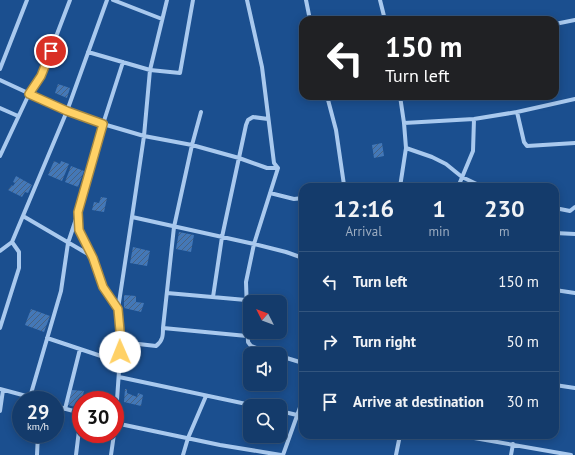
<!DOCTYPE html>
<html lang="en">
<head>
<meta charset="utf-8">
<style>
	body { margin:0; font-family:"PT Sans",sans-serif; background:#1d4271; color:#f1f3f6; height:100vh; display:flex; flex-direction:column; font-size:15px; white-space:nowrap }
	* { box-sizing:border-box; margin:0 }
	p { font-size:13px; color:#9dadc1 }
	.icon { flex:none; width:22px; height:22px; fill:none; stroke:currentColor; stroke-width:2; stroke-linecap:round; stroke-linejoin:round }
	.map { position:relative; flex:1; overflow:hidden }
	.drawer { position:absolute; left:299px; top:183px; width:260px; height:256px; display:flex; flex-direction:column; background:#143b6b; border-radius:12px; box-shadow:0 2px 10px #0003,0 0 0 1px #33557e }
	.drawer>* { flex:none }
	.top-card { position:absolute; left:299px; top:16px; width:260px; height:84px; border-radius:12px; box-shadow:0 2px 10px #0003,0 0 0 1px #33557e; background:#202124; color:#fff; overflow:hidden }
	.needle { width:26px; rotate:312deg }
	.fabs { position:absolute; left:243px; top:295px; display:grid; gap:8px }
	.fabs a { display:grid; place-items:center; width:44px; height:44px; border-radius:8px; background:#143b6b; box-shadow:0 2px 10px #0003,0 0 0 1px #33557e; font-size:20px }
	.speed { position:absolute; left:12px; top:391px; display:flex; gap:8px; font-size:20px; font-weight:700; text-align:center }
	.speed>* { display:grid; place-content:center; width:52px; height:52px; border-radius:50%; background:#143b6b; box-shadow:0 2px 10px #0003,0 0 0 1px #33557e; line-height:1 }
	.speed small { font-size:10px; font-weight:400 }
	.speed .limit { border:6px solid #d22; background:#fff; color:#111 }
	.pin { position:absolute; display:grid; place-items:center; width:34px; height:34px; color:#fff; margin:-17px; border:2px solid #fff; border-radius:50%; box-shadow:0 1px 4px #0007 }
	.me { position:absolute; width:44px; margin:-22px; rotate:359deg; stroke-linejoin:round; filter:drop-shadow(0 0 3px #0008) }
	.turn { display:flex; align-items:center; gap:14px; height:84px; padding:0 20px; font-size:18px }
	.turn .icon { width:52px; height:52px; stroke-width:2.5 }
	.turn b { display:block; font-size:28px; line-height:34px }
	.eta { display:flex; justify-content:space-evenly; align-items:center; height:68px; text-align:center }
	.eta b { font-size:24px; font-weight:800; line-height:28px }
	ul { padding:0; list-style:none }
	li { display:flex; align-items:center; gap:12px; height:60px; padding:0 20px; border-top:1px solid #33557e }
	li div { flex:1 }
	li b { display:block; font-size:15px }
	li em { font-style:normal }
	.map>svg:first-child { display:block }
</style>
</head>
<body>
<div class="map">
<svg width="575" height="455" viewBox="0 0 575 455">
	<defs>
		<pattern id="building-hatch" width="6" height="6" patternUnits="userSpaceOnUse"><rect width="6" height="6" fill="#4478b7"/><path d="M-1 1l2-2M0 6l6-6M5 7l2-2" fill="none" stroke="#486282"/></pattern>
	</defs>
	<rect width="100%" height="100%" fill="#1b4f8f"/>
	<path fill="url(#building-hatch)" d="M58,84L70,88L67,98L55,93Z
		M382,143L384,156L374,158L372,145Z
		M54,161L60,164L61,161L69,164L62,181L48,175Z
		M71,166L84,171L78,187L65,182Z
		M16,176L32,185L28,193L25,192L22,197L8,190L12,185L13,186L15,183L13,182Z
		M101,197L107,198L104,212L92,210L94,202L99,203Z
		M179,232L194,235L191,252L176,249Z
		M133,247L150,251L147,266L130,263Z
		M124,295L136,296V302L144,303L141,312L124,308Z
		M31,309L50,316L44,332L25,325Z
		M125,389H127V393L137,397L138,393L143,395L141,406L124,402Z
		M72,390L84,391L82,398L81,397L79,408L68,405Z"/>
	<g fill="none" stroke-linecap="round" stroke-linejoin="round">
		<path stroke="#a9c9ee" stroke-width="4" d="M113,0L162,19
			M247,0L262,67L274,163L278,168
			M306,0L310,20
			M380,0L385,20
			M555,24L575,20
			M88,52L150,70L180,73L193,0
			M0,69L27,0
			M0,80L67,111L103,124L144,136L192,145L239,158L267,168H278L254,244L246,282L248,342L251,346L273,354
			M327,96L336,130L344,185
			M0,108L18,116
			M517,112L524,142L527,146L575,143
			M404,123L474,119L517,112L575,99
			M406,148L432,157L446,164L462,177L483,187
			M0,156L29,94L41,76L70,0
			M339,187L344,185L355,187
			M400,187L406,148L404,123L400,96
			M458,187L473,151L474,119
			M270,193L294,199L303,198
			M555,208L570,211L575,207
			M23,216L93,257
			M132,217L254,244L286,252L303,258
			M555,233L575,234
			M0,251L12,242L67,111L107,0
			M555,290L575,293
			M167,293L246,300
			M213,297L222,237L246,125L248,120L253,117L268,119
			M118,309L103,287L93,257L79,229L78,212L103,124L123,62
			M0,328L19,268V252L12,242
			M163,328L174,227L192,145L201,112
			M47,338L119,362
			M121,342L156,346C163,341 163,335 163,328L247,336
			M280,356L303,363
			M119,377L256,406
			M555,385L575,388
			M0,389L30,397L36,400
			M30,397L61,291L68,243L77,216
			M55,406L81,413
			M65,409L80,349
			M0,411L3,390
			M280,411L297,415
			M115,423L220,445L281,455
			M115,429L121,342L118,309L132,217L144,136L150,70L167,0
			M457,435L571,455
			M37,455L38,434
			M76,455L81,414
			M111,455L114,434
			M183,455L188,438L206,396
			M283,455L303,399
			M396,455L400,435
			M511,455L513,444"/>
	</g>
	<g fill="none" stroke-linecap="round" stroke-linejoin="round">
		<g stroke="#a68842" stroke-width="10">
			<path id="route" d="M51,51L41,76L29,94L67,111L103,124L78,212L79,230L93,258L103,287L118,309L121,342L120,352"/>
		</g>
		<use href="#route" stroke="#ffd166" stroke-width="7"/>
	</g>
</svg>
<div class="fabs">
<a><svg class="needle" viewBox="-14 -14 28 28"><path d="M0-13l5 13h-10z" fill="#e53935"/><path d="M0 13l5-13h-10z" fill="#9dadc1"/></svg></a>
<a><svg class="icon" aria-label="sound" viewBox="0 0 24 24"><path d="M4 9h4l5-4v14l-5-4H4zM17 9q2 3 0 6"/></svg></a>
<a><svg class="icon" aria-label="search" viewBox="0 0 24 24"><circle cx="10" cy="10" r="6"/><path d="M15 15l6 6"/></svg></a>
</div>
<div class="speed"><div>29<small>km/h</small></div><div class="limit">30</div></div>
<div class="pin" style="left:51px;top:51px;background:#d93025"><svg class="icon" aria-label="arrive" viewBox="0 0 24 24"><path d="M6 21V4h12l-3 4 3 4H6"/></svg></div>
<svg class="me" style="left:120px;top:352px" viewBox="-20 -20 40 40"><circle r="19" fill="#fff"/><path d="M0-13L10 11 0 6-10 11z" fill="#ffd166"/></svg>
<div class="top-card">
<div class="turn"><svg class="icon" aria-label="left" viewBox="0 0 24 24"><path d="M17 20v-9H6M10 6l-5 5 5 5"/></svg><div><b>150 m</b>Turn left</div></div>
</div>
<section class="drawer">
<div class="eta">
<div><b>12:16</b><p>Arrival</p></div>
<div><b>1</b><p>min</p></div>
<div><b>230</b><p>m</p></div>
</div>
<ul>
<li><svg class="icon" aria-label="left" viewBox="0 0 24 24"><path d="M17 20v-9H6M10 6l-5 5 5 5"/></svg><div><b>Turn left</b></div><em>150 m</em></li>
<li><svg class="icon" aria-label="right" viewBox="0 0 24 24"><path d="M7 20v-9h11M14 6l5 5-5 5"/></svg><div><b>Turn right</b></div><em>50 m</em></li>
<li><svg class="icon" aria-label="arrive" viewBox="0 0 24 24"><path d="M6 21V4h12l-3 4 3 4H6"/></svg><div><b>Arrive at destination</b></div><em>30 m</em></li>
</ul>
</section>
</div>
</body>
</html>
